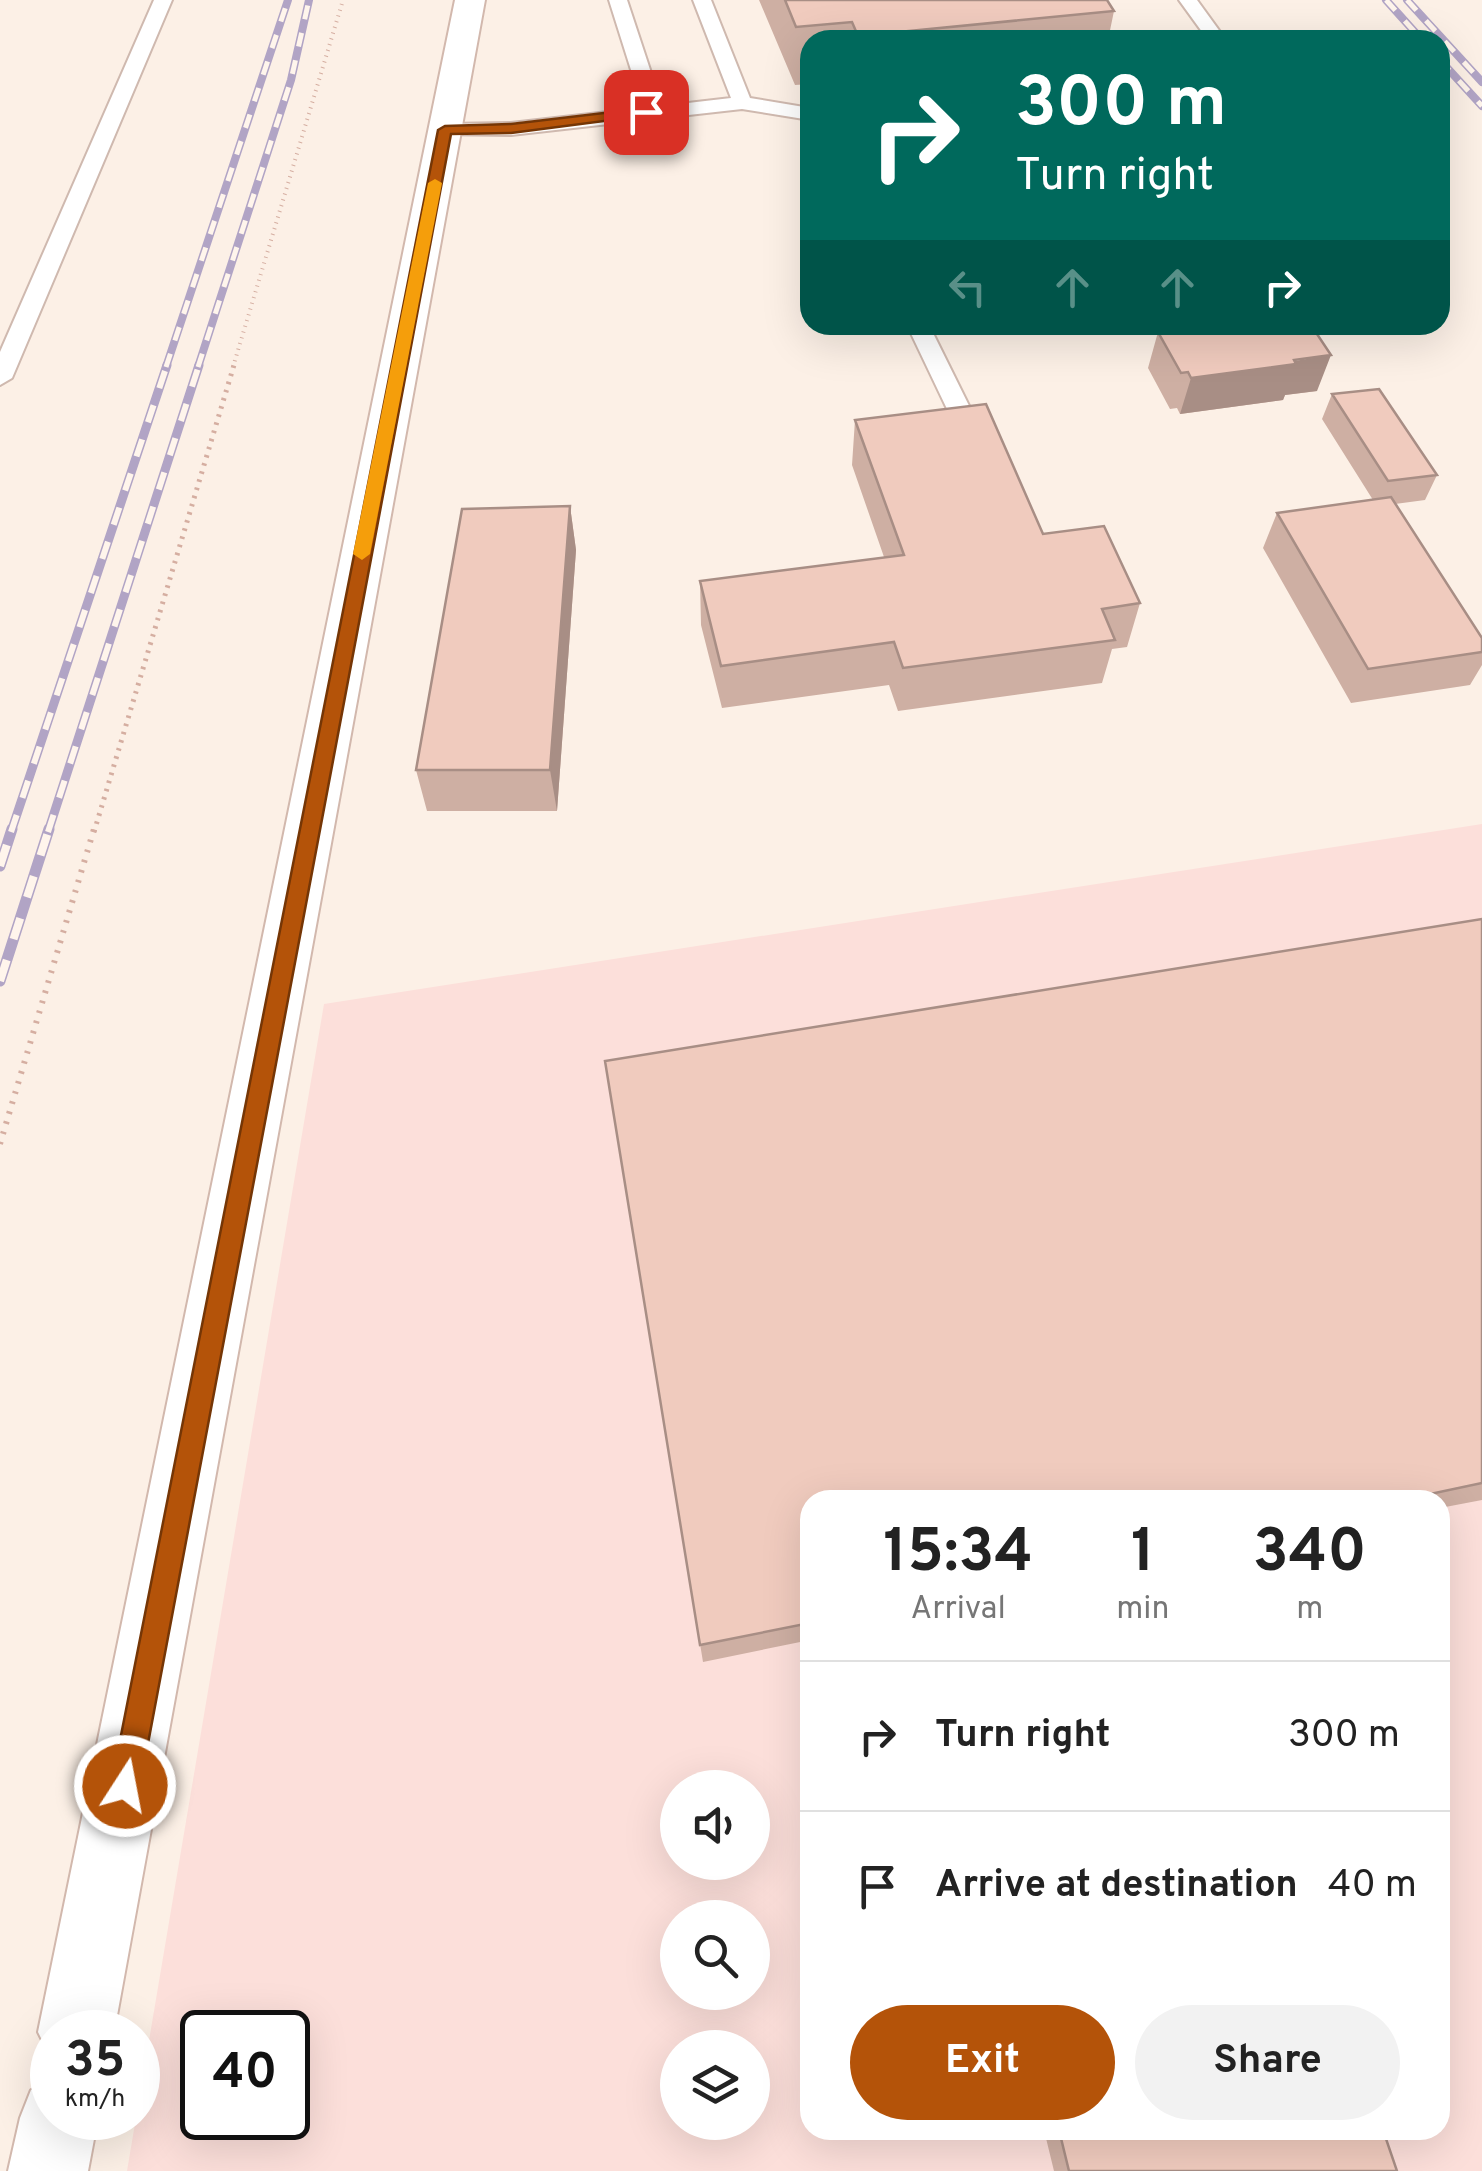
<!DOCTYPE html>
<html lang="en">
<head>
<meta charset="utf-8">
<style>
	body { margin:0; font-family:Overpass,sans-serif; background:#f2f2f2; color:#222; height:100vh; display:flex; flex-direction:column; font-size:38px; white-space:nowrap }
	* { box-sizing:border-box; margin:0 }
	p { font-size:32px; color:#767676 }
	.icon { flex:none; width:55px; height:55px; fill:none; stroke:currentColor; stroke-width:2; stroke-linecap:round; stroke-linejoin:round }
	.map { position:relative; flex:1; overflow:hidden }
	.side { position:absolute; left:800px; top:1490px; width:650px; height:650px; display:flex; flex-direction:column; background:#fff; border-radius:30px; box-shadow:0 10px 40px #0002 }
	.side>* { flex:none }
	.hud { position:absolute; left:800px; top:30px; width:650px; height:305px; border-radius:30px; box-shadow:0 10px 40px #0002; background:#00695c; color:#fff; overflow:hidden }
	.fabs { position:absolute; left:660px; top:1770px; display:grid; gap:20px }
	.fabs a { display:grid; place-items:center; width:110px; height:110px; border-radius:50%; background:#fff; box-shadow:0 10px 40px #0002; font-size:50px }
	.speed { position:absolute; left:30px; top:2010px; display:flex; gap:20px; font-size:50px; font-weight:700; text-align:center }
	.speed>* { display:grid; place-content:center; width:130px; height:130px; border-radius:50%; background:#fff; box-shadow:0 10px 40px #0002; line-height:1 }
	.speed small { font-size:25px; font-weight:400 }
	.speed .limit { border:5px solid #111; border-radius:15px; background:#fff; color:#111 }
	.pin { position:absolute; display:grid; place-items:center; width:85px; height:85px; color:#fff; margin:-42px; border-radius:20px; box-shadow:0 5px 15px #0006 }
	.me { position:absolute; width:110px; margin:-55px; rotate:11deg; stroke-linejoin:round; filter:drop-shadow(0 0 8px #0008) }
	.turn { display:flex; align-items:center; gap:35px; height:210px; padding:0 50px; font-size:45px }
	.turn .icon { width:130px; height:130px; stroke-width:2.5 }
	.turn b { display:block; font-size:70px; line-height:85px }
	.lanes { display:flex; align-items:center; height:95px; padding:0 50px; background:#0003; justify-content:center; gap:50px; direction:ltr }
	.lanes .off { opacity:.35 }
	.eta { display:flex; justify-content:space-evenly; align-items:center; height:170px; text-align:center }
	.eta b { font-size:60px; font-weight:700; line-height:70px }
	.primary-button { display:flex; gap:20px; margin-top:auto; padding:20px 50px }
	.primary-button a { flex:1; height:115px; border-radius:60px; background:#b45309; color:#fff; font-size:40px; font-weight:700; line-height:115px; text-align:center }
	.primary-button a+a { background:#f2f2f2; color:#222 }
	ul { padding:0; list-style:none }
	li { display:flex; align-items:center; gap:30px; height:150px; padding:0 50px; border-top:2px solid #e0e0e0 }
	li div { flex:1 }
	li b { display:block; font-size:38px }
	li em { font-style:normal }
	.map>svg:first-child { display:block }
</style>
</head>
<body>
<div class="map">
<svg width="1482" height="2171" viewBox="0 0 1482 2171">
	<rect width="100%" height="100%" fill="#fcf0e6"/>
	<path fill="#fcdfda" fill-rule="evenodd" d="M1482,824V2171H127L324,1004ZM810,1500H1440V2130H810ZM678,1788H752V1862H678ZM678,1918H752V1992H678ZM202,2032H288V2118H202ZM678,2048H752V2122H678Z"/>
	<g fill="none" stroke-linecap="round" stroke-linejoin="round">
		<g stroke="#cfb9af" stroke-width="4">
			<path id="lane" d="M154,0H172L12,378L0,385V352Z
				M609,0H627L662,106L731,98L693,0H711L750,98L810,108V120L742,109L511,135L438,134L435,130L445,124L511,123L643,108Z
				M1179,0H1197L1226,40H1208Z
				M907,325H929L982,432L978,437L970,440L958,432Z"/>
		</g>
		<g stroke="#d2b8ad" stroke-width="4">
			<path id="secondary" d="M455,0H485L114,2032H52V2060L38,2032Z
				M52,2082V2118H98L88,2171H8L20,2118L31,2090Z"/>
		</g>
		<path stroke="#d5aea1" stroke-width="4" stroke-dasharray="1 5" stroke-linecap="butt" d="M233,367L343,0"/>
		<path stroke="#d5aea1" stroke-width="5" stroke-dasharray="2.5 6" stroke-linecap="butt" d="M94,832L234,365"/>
		<path stroke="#d5aea1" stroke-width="6" stroke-dasharray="2.5 8" stroke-linecap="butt" d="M0,1144L94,829"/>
		<use href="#lane" fill="#fff" fill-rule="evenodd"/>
		<use href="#secondary" fill="#fff" fill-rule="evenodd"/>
		<g stroke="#b1a4c5" stroke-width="8">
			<path id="rail-far2" d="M1386,0L1422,40
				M1407,0L1482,82
				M1440,60L1482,106
				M166,367L288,0
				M198,367L291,80L309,0"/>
		</g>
		<g stroke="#b1a4c5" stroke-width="9">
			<path id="rail-far1" d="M11,832L167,365
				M48,832L199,365"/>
		</g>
		<g stroke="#b1a4c5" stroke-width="11">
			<path id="rail" d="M0,866L12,829
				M0,981L49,829"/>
		</g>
		<use href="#rail-far2" stroke="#fff5ec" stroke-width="5" stroke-dasharray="14" stroke-linecap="butt"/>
		<use href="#rail-far1" stroke="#fff5ec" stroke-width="6" stroke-dasharray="18" stroke-linecap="butt"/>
		<use href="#rail" stroke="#fff5ec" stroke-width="8" stroke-dasharray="22" stroke-linecap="butt"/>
	</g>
	<path fill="#ceafa3" d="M759,0H1107L1114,11L1108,40H810V84L795,85Z
		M1158,332L1317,391L1285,395L1283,400L1180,414L1177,408L1170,409L1148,368Z
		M1332,394L1437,475L1425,500L1395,504L1482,638V665L1470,685L1351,703L1263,548L1277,513L1373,500L1322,419Z
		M855,420L1043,534L1140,603L1127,647L1112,649L1102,683L898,711L889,685L722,708L701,625L700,581L884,557L852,465Z
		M570,506L576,550L557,811H427L416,770Z
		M1482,919V1500L1440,1508V1500H810V1640L703,1662L605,1061Z
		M1044,2130H1383L1397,2171H1054Z"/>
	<path fill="#a88e85" d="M1331,355L1317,391L1285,395L1283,400L1180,414L1191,378Z
		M570,506L576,550L557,811L550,770Z"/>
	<path fill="#f0cbbe" stroke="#a88e85" stroke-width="2.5" d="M785,0H1107L1114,11L858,36L852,22L796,27Z
		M1214,325H1311L1331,355L1294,360L1296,364L1191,378L1188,372L1181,373L1158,332Z
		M1379,389L1437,475L1388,481L1332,394Z
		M986,404L1043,534L1104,526L1140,603L1102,609L1115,640L903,668L894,642L721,666L700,581L904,555L855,420Z
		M1391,497L1482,638V652L1368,669L1277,513Z
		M570,506L550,770H416L462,509Z
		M1482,919V1483L1402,1500H810V1623L700,1645L605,1061Z
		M1059,2130H1383L1397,2171H1069Z"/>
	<path fill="#b45309" stroke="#753606" stroke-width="2.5" d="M646,108L651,110V115L511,133L451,134L140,1786L136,1796L125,1800L115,1796L111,1786L438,130L445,126L511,124Z"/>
	<path fill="#f59e0b" d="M435,179L442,183L370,554L362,560L353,554L428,183Z"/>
</svg>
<div class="fabs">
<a><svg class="icon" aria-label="sound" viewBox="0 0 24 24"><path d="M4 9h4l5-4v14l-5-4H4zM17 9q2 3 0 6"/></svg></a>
<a><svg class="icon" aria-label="search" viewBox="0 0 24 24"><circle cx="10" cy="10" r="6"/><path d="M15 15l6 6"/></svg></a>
<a><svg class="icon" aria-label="layers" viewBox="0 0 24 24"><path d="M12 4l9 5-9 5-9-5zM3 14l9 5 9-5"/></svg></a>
</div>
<div class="speed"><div>35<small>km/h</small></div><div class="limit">40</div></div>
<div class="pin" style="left:646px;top:112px;background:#d93025"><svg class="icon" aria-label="arrive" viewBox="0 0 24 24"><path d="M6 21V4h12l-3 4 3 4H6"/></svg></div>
<svg class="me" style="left:125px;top:1786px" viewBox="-20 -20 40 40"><circle r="17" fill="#b45309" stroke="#fff" stroke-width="3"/><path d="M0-11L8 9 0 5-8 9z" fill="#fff"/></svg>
<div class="hud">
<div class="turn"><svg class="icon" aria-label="right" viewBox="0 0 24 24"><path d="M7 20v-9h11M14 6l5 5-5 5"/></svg><div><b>300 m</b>Turn right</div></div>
<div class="lanes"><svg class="icon off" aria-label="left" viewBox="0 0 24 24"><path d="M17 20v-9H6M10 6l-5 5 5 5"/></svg><svg class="icon off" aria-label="ahead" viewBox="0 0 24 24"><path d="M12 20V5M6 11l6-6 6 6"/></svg><svg class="icon off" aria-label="ahead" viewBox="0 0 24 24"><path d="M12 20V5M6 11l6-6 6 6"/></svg><svg class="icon" aria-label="right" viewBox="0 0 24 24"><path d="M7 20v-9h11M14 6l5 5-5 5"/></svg></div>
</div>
<section class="side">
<div class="eta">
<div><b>15:34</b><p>Arrival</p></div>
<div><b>1</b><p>min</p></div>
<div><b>340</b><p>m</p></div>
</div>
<ul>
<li><svg class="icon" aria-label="right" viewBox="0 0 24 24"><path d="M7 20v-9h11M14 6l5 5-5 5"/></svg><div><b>Turn right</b></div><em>300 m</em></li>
<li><svg class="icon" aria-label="arrive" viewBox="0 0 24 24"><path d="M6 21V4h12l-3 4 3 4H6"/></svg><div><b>Arrive at destination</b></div><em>40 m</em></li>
</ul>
<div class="primary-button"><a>Exit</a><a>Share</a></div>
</section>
</div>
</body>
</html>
